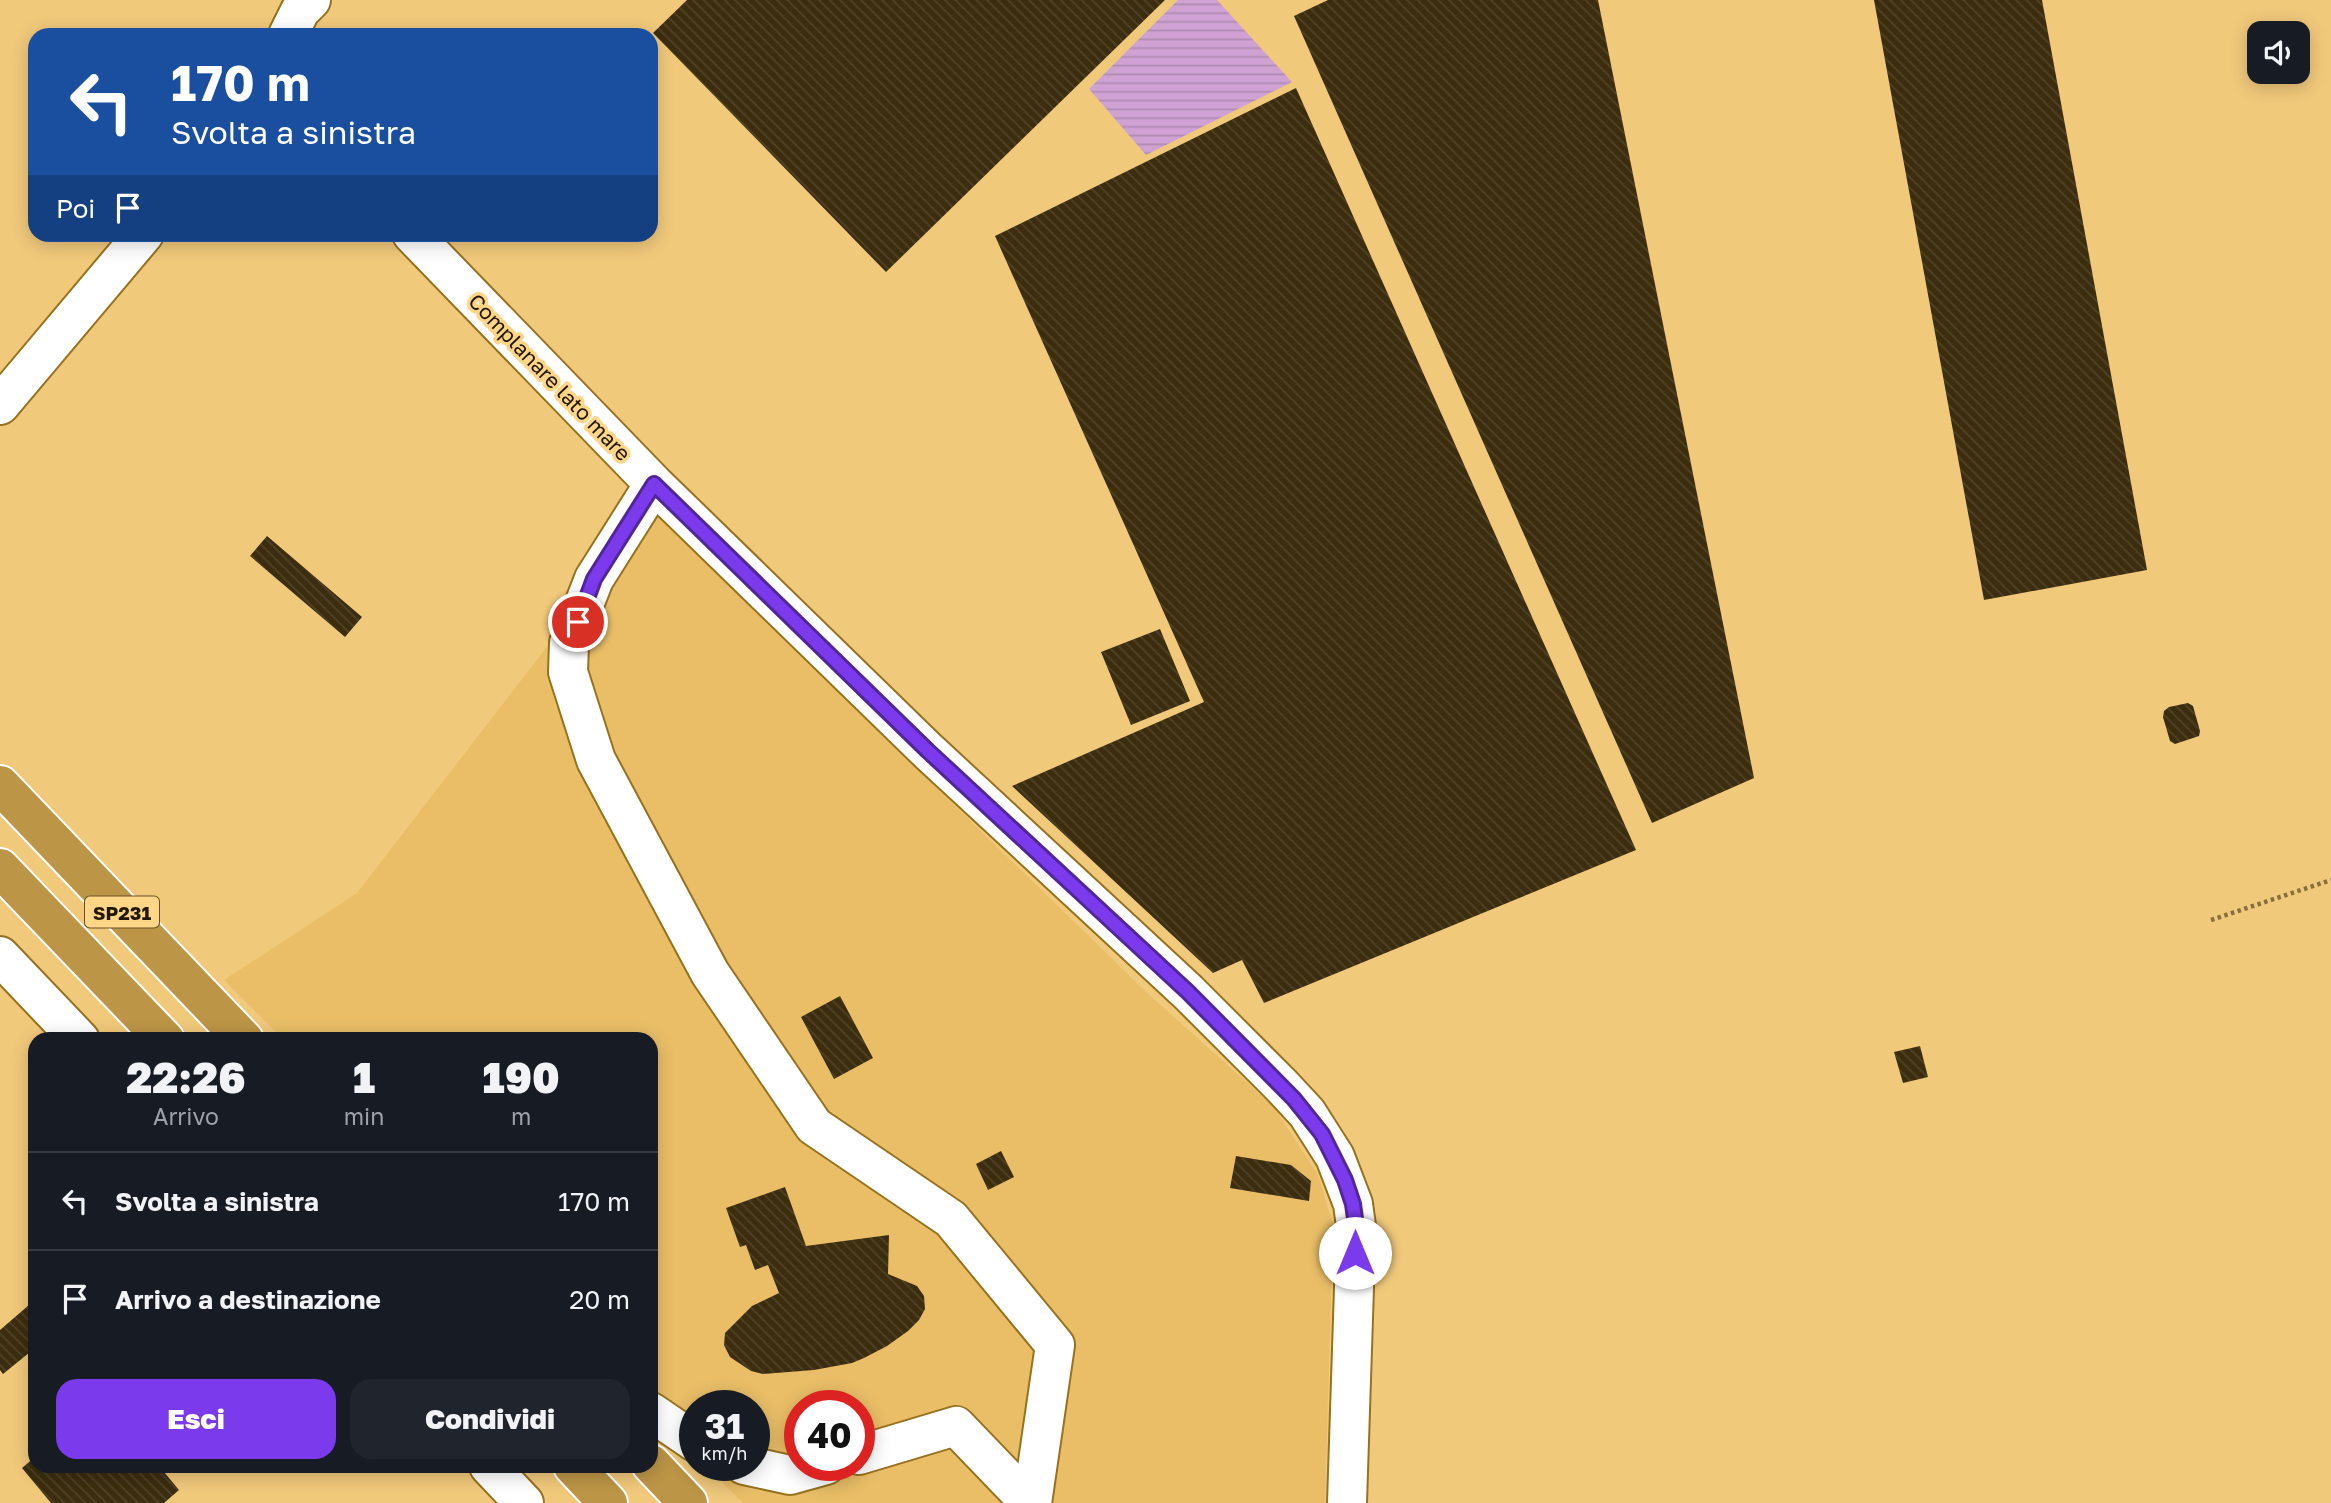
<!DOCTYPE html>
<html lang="it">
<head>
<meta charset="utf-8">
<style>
	body { margin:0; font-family:"Golos Text",sans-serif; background:#20242c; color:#f1f3f6; height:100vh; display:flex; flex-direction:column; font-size:26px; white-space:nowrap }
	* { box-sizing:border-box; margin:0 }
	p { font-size:23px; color:#9ea1a6 }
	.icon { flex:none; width:38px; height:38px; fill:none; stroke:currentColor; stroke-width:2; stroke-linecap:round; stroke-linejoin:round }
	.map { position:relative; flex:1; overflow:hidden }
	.side { position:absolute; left:28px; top:1032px; width:630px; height:441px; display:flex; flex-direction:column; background:#171b24; border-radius:21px; box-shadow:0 4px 18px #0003 }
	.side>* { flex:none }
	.banner { position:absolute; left:28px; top:28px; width:630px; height:214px; border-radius:21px; box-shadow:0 4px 18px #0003; background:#1a4fa0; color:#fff; overflow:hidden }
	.buttons { position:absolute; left:2247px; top:21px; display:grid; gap:14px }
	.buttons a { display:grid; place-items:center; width:63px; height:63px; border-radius:14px; background:#171b24; box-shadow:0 4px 18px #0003; font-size:35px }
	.speed { position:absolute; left:679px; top:1390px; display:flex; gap:14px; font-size:35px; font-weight:700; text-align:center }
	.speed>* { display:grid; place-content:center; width:91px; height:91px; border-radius:50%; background:#171b24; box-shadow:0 4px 18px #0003; line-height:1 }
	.speed small { font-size:18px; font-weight:400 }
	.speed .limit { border:10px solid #d22; background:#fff; color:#111 }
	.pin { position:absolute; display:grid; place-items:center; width:60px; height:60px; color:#fff; margin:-30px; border:4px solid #fff; border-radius:50%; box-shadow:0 2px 7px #0007 }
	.me { position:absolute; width:77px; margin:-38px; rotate:0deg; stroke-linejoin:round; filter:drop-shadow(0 0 5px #0008) }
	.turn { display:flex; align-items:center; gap:24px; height:147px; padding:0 28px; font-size:32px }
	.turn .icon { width:91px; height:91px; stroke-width:2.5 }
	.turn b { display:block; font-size:49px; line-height:60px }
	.then { display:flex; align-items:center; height:66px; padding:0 28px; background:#0003; gap:14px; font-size:26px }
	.eta { display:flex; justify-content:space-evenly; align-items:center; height:119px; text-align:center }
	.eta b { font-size:42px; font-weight:800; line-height:49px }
	.action { display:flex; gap:14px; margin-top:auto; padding:14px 28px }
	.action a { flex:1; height:80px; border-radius:21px; background:#7c3aed; color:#fff; font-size:28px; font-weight:800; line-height:80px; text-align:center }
	.action a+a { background:#20242c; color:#f1f3f6 }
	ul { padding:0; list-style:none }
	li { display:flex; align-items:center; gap:21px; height:98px; padding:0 28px; border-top:2px solid #363941 }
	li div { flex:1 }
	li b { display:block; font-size:26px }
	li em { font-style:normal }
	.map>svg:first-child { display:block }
</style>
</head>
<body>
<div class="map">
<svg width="2331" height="1503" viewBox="0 0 2331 1503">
	<defs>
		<pattern id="water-rules" width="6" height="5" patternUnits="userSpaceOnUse" patternTransform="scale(1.75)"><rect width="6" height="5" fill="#cfa2d3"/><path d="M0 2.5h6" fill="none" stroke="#b18bb3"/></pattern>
		<pattern id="building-back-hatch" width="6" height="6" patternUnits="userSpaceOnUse" patternTransform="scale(1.75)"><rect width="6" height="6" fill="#3c2d0e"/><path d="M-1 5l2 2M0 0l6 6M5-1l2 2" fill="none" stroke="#4f4227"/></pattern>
	</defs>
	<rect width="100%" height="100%" fill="#f1c97b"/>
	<path fill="#e9be67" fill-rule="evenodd" d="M628,487L1145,991L1273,1106L1318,1175L1333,1225L1325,1503H743L705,1465H754V1405H695V1455L651,1411V1040L283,1039L224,980L357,893L573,613ZM800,1405H859V1465H800Z"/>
	<path fill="url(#water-rules)" d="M1178,0H1217L1292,82L1146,155L1089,89Z"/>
	<path fill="url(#building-back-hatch)" d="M687,0H1165L886,272L653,33Z
		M1328,0H1598L1754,778L1652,823L1294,16Z
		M1874,0H2042L2147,570L1984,600Z
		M1296,88L1636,850L1264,1003L1242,960L1213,973L1012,786L1204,702L995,236Z
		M267,536L362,617L345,637L250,556Z
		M1160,629L1190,701L1131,725L1101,652Z
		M2188,703L2193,706L2200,731L2199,736L2175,744L2170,741L2163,717L2164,711L2169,707Z
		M840,996L873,1058L834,1079L801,1017Z
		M1920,1046L1928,1077L1903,1083L1894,1052Z
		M1001,1151L1014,1177L988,1190L976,1164Z
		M1236,1156L1291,1165L1311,1181L1309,1201L1230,1188Z
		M785,1187L806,1246L889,1235L888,1274L917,1286L924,1296L925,1309L919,1320L908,1331L887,1346L864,1358L852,1363L814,1370L763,1374L751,1371L730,1357L724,1345L725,1333L752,1306L779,1293L768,1265L755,1270L746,1245L740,1247L726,1208Z
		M29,1305L35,1312V1348L3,1374L0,1370V1330Z
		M35,1457V1466H159L179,1490L164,1503H51L22,1468Z"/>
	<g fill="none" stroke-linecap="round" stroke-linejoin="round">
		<g stroke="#97721e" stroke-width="42">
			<path id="minor" d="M288,35L300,11L311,0
				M412,234L654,484L928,751L1188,992L1281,1085L1307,1113L1335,1157L1353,1204L1356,1226L1347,1503
				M0,405L144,234
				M654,484L594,579L569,643L568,672L596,760L710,973L814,1126L951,1219L1055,1345L1032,1503
				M0,956L80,1040
				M651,1412L695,1442
				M859,1455L956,1426L1030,1503
				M744,1465L790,1475L826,1465
				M489,1466L524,1503"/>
		</g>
		<g stroke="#fff" stroke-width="42">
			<path id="highway" d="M0,785L244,1040
				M0,868L165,1040
				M651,1464L688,1503
				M573,1466L608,1503"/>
		</g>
		<path stroke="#886f3d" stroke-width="4.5" stroke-dasharray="3.5 3.5" stroke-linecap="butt" d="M2211,920L2331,880"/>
		<use href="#minor" stroke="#fff" stroke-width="38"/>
		<use href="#highway" stroke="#bc9546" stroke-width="38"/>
	</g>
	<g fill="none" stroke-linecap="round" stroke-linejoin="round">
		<g stroke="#51269a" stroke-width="18">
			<path id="route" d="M578,622L594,579L654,484L928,751L1188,992L1294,1099L1322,1134L1345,1180L1353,1204L1356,1226L1355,1253"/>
		</g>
		<use href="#route" stroke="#7c3aed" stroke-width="12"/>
	</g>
	<g text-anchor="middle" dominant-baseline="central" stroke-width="7" stroke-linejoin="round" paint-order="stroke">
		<rect fill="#ffd688" stroke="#645029" stroke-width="2" x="85" y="896.5" width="74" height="31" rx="5"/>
		<g font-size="19" font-weight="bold" fill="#221700">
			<text x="122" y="912">SP231</text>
		</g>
		<g font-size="21" fill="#221700" stroke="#ffd688">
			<text transform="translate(550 377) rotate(46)">Complanare lato mare</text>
		</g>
	</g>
</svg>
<div class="buttons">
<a><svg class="icon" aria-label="sound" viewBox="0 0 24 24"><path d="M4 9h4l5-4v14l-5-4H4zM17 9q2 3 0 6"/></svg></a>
</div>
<div class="speed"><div>31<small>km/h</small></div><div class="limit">40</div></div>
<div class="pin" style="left:578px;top:622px;background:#d93025"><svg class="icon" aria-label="arrive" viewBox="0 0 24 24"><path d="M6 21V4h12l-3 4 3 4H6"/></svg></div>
<svg class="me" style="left:1355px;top:1253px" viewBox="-20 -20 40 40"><circle r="19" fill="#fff"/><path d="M0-13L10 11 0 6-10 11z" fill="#7c3aed"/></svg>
<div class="banner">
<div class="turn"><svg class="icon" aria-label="left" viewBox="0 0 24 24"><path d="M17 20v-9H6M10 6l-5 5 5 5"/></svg><div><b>170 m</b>Svolta a sinistra</div></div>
<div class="then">Poi<svg class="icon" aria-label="arrive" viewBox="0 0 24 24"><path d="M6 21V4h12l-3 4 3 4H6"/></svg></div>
</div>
<section class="side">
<div class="eta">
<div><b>22:26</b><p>Arrivo</p></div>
<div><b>1</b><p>min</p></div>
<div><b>190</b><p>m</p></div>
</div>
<ul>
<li><svg class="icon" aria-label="left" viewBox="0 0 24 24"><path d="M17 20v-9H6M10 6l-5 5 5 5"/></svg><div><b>Svolta a sinistra</b></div><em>170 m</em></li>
<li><svg class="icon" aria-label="arrive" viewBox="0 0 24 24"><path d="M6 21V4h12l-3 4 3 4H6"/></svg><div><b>Arrivo a destinazione</b></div><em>20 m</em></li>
</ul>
<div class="action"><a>Esci</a><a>Condividi</a></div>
</section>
</div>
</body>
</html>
